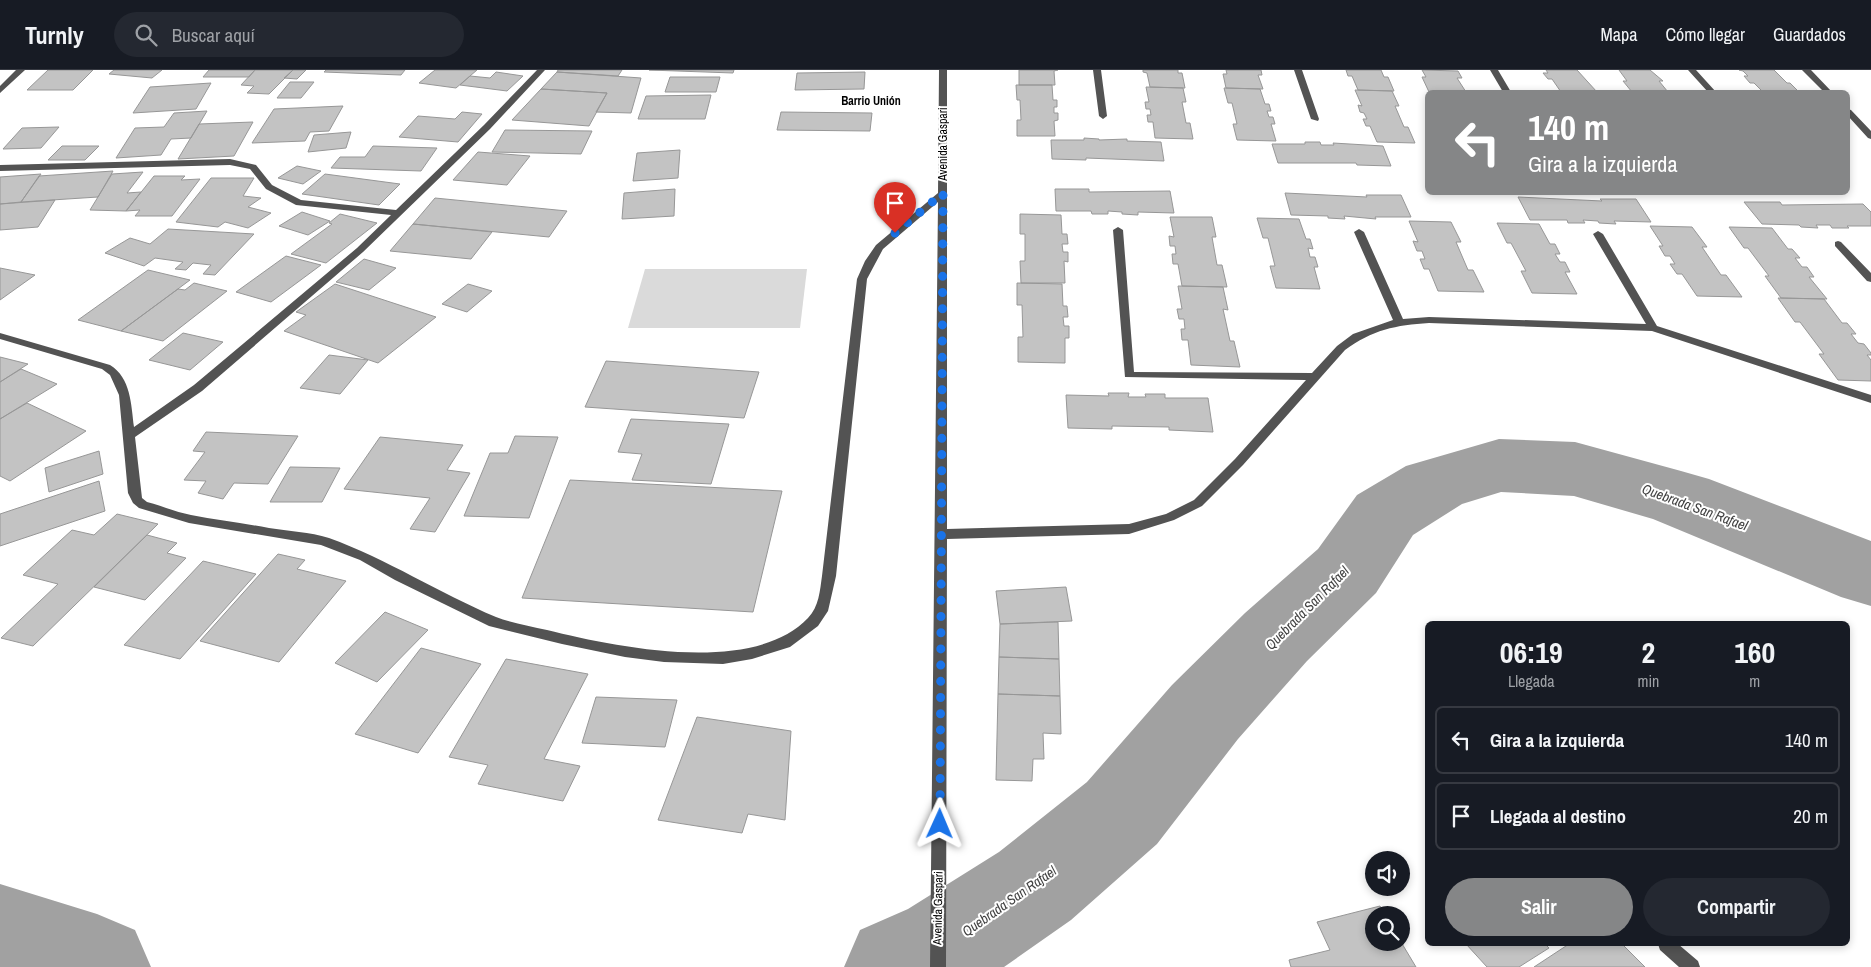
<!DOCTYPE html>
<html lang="es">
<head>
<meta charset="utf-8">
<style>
	body { margin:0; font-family:"Archivo Narrow",sans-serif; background:#242831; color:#f1f3f6; height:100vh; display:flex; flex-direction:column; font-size:19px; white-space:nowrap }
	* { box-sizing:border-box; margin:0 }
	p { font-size:16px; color:#9ea1a6 }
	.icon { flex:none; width:28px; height:28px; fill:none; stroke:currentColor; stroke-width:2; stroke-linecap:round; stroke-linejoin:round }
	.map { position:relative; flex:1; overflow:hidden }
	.side { position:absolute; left:1425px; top:551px; width:425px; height:325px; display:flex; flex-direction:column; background:#171b24; border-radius:8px; box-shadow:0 2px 8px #0003 }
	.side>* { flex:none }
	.banner { position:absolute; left:1425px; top:20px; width:425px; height:105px; border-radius:8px; box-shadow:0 2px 8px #0003; background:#858687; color:#fff; overflow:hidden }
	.controls { position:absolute; left:1365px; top:781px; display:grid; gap:10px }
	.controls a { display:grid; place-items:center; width:45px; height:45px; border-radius:50%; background:#171b24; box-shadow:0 2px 8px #0003; font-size:25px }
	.pin { position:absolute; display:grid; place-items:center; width:42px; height:42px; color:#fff; margin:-51px -21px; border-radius:50% 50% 50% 0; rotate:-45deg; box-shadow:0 0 5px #0007 }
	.pin .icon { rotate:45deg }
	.me { position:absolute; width:55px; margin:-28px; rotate:1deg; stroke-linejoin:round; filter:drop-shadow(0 0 4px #0008) }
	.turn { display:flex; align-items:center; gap:18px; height:105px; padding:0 20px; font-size:22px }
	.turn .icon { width:65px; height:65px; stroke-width:2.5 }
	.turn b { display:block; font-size:35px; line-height:42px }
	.eta { display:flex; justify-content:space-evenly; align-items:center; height:85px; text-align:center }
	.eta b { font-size:30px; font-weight:800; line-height:35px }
	.primary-button { display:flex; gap:10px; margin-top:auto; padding:10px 20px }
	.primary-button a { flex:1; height:58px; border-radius:30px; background:#858687; color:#fff; font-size:20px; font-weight:800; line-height:58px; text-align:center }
	.primary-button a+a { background:#242831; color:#f1f3f6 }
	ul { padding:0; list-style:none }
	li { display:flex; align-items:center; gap:15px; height:68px; margin:0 10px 8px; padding:0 10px; border:2px solid #363941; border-radius:8px }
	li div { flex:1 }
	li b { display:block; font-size:19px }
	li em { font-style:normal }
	header { display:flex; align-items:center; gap:30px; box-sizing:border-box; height:70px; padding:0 25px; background:#171b24; border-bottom:1px solid #363941 }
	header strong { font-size:24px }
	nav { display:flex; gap:28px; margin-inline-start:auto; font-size:18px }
	.search { width:350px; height:45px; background:#242831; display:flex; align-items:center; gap:12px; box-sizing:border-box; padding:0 18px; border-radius:28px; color:#9ea1a6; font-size:19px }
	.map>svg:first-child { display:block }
</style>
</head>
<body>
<header>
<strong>Turnly</strong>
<div class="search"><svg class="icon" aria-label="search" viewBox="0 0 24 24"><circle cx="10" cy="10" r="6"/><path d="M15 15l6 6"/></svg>Buscar aquí</div>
<nav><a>Mapa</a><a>Cómo llegar</a><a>Guardados</a></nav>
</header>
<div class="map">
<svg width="1871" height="897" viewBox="0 0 1871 897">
	<rect width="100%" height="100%" fill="#fff"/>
	<path fill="#dadada" d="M645,199H807L800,258H628Z"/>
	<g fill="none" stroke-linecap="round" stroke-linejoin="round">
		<path fill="#a1a1a1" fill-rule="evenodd" d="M1499,369L1575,372L1681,401L1709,409L1871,471V536L1841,527L1653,449L1574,426L1501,422L1462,434L1413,465L1376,523L1307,591L1238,669L1157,774L1071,850L1004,897H844L860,860L908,839L999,782L1087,712L1172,615L1245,543L1318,479L1357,425L1406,396Z
			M0,814L97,844L135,860L151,897H0Z"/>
	</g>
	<path fill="#c3c3c3" stroke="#979797" d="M48,0H93L73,20H27Z
		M114,0H162L152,8L109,4Z
		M209,0H255L249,7H203Z
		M255,0H293L269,24L247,23L254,16L241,15Z
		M293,0H306L297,9L284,8Z
		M326,0H405L401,5L324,2Z
		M435,0H477L456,18L419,13Z
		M558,0H622L618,6L557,2Z
		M649,0H734L733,3Z
		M1019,0H1058L1054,1L1055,15H1019Z
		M1143,0H1178V3H1182L1185,18L1150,17L1147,3L1143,2Z
		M1226,0H1261L1262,5H1258L1263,19L1226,18L1223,4H1227Z
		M1346,0H1381L1384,7H1388L1394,21L1358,20L1352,6H1348Z
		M1422,0L1458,1L1462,8H1457L1466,22H1429L1422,7H1426Z
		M1546,0H1577L1597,22H1561L1552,9H1548L1543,3H1548Z
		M1619,0H1650L1663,11H1659L1668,22H1632L1623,11H1627Z
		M1739,0H1774L1787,13H1790L1799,22H1763L1754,13H1750L1744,6H1748L1743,1Z
		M496,2L523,6L507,21L460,15L470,6L490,8Z
		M557,2L641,8L631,43L596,42L607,23L541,19Z
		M865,2L864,19L795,20L797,3Z
		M670,7H720L716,22H665Z
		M290,12H314L301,28H277Z
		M211,13L196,39L133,43L150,17Z
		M1016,15H1052L1053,30H1057V37H1054V43H1058V50L1054,51L1055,66H1017V50H1021L1020,30H1017Z
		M1146,17L1183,18L1186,32H1182L1186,53H1190L1193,69L1155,68L1153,52H1148L1147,45H1151L1150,39H1146L1145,32H1149Z
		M1224,18L1260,19L1265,34H1269L1271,41H1267L1269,47H1273L1275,54H1271L1276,71L1237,70L1233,54H1237L1232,33H1228Z
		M541,19L607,23L589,56L512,50Z
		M1355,20L1392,21L1399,36H1395L1404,57H1408L1415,73L1377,72L1370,56H1366L1363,49H1367L1364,43L1360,42L1358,35L1362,36Z
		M711,25L705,49H638L646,26Z
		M343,36L329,61L310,62L305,71L252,73L274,39Z
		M207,41L191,68L171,69L161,85L116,88L135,58L164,57L174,43Z
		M462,42L482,44L458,72L399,67L418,46L455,49Z
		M781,42L872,43L870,61L777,60Z
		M253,52L234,86L178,89L199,54Z
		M59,57L41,78L3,79L22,58Z
		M505,60L592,61L581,84L492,82Z
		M351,62L346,78L308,82L314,65Z
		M1084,68L1099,69V70L1127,69V71L1161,72L1164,91L1086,88V90L1052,89L1051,70H1084Z
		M1305,72H1320L1321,75H1334L1333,73L1383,76L1391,96L1357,95L1356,93H1278L1272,74H1305Z
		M62,76H99L85,90H48Z
		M373,76L437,78L421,101L331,98L340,87H365Z
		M680,80L678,108L633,111L637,83Z
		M478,82L530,86L507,115L453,110Z
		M297,96L321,101L303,114L278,108Z
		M113,101L98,127L21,132L39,106Z
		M143,102L127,123L141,122L126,141L90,140L112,104Z
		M41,104L21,132L0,134V107Z
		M325,104L400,114L379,135L302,124Z
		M154,106H185L181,110L200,109L172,146H135L140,140L126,141Z
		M211,108H254L243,126L261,128L248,137L271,143L248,158L225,152L218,157L176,152Z
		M675,119L674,146L622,149L624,123Z
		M1055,119H1089V122L1170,121L1174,143L1138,142V145L1122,144V142L1108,141V144H1092L1091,141H1056Z
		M1285,123L1367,127L1366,125H1401L1411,147H1375L1376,149L1344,146L1345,149L1328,148V146L1291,145Z
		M1518,127L1602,131L1600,129H1636L1651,152L1614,151L1616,154L1599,153L1598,151L1583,150L1585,153H1568L1567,150H1530Z
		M435,128L567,141L549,167L413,154Z
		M55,130L38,157L0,160V134Z
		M1744,132H1780L1782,135L1863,134L1871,142V156H1847L1849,158H1832L1830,155H1816L1818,158L1801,157L1799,155L1762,154Z
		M302,142L330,151L308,165L279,156Z
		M340,144L377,153L326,193L291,184L332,154L329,153Z
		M1020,144L1061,145L1062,164H1067L1068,174H1062L1063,182H1068V192L1064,191L1065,213H1021L1020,191H1025V164H1020Z
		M1170,147H1212L1216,167H1212L1217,195H1222L1227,217L1182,216L1178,194H1173L1172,184H1176L1175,176H1170L1169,166L1174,167Z
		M1257,148L1299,149L1306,169H1310L1313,179L1308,178L1310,187H1315L1318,197H1314L1320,219L1276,218L1270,196H1275L1268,168H1263Z
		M1409,151L1451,152L1461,172H1456L1468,200H1473L1484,222L1438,221L1429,199H1424L1420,189H1425L1422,181H1417L1413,171L1418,172Z
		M1497,153L1539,154L1550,174H1555L1560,184H1555L1560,192H1565L1570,202H1565L1577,224L1532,223L1521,201H1526L1511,173H1507Z
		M413,154L492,162L471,189L390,181Z
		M1650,156L1692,157L1707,177H1702L1721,205H1726L1742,227L1697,226L1682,204H1677L1670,194H1675L1670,186H1665L1659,176H1663Z
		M1729,157L1772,158L1788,179H1792L1800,188H1795L1802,197H1807L1814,207H1809L1827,229L1781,228L1765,206H1769L1748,178H1744Z
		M168,159L254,164L215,205L203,204L211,195L193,193L186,200L175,199L183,192L155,188L144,196L105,183L130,168L150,174Z
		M286,186L321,195L271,232L236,222Z
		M364,189L396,198L369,220L336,212Z
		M0,198L35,205L0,230Z
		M148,200L190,210L121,261L78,250Z
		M194,213L227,221L163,271L121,261L178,219L185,220Z
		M1017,213L1062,214L1063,236H1067L1068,247H1063L1064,256H1069V268H1065V293L1018,292V267H1023L1022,235H1017Z
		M335,214L436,247L378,293L284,261L306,245L296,242Z
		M468,214L492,221L467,242L442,234Z
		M1178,216L1223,217L1228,240L1223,239L1230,271H1234L1240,297L1191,295L1188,270H1182L1181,259H1185L1184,249H1179L1177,239H1182Z
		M1778,228L1824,229L1842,253H1847L1856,264H1851L1858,273L1864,274L1871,283V285H1867L1871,290V311L1838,310L1819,284H1824L1800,252H1795Z
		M183,263L223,272L190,300L149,290Z
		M329,285L368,290L340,324L300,318Z
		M0,287L28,294L0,312Z
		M606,291L759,302L744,348L585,337Z
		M21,299L57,314L0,349V312Z
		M1108,323H1129L1128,327H1146L1145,324H1165V328H1208L1213,362L1169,360V357L1112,356V359L1068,358L1066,325L1109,326Z
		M27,333L86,361L10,411L0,406V349Z
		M631,349L729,354L711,414L632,410L642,384L618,382Z
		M206,362L298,366L268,414L234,413L223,429L198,423L206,411L184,410L205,382L193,381Z
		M515,366L558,367L529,448L464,446L490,383H508Z
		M380,367L463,375L447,400L470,403L435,462L410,459L430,428L344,419Z
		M99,381L103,404L49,422L45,398Z
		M290,397L340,398L322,432H270Z
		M570,410L782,421L753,542L522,528Z
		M99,411L105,441L0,476V444Z
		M117,444L158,454L33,576L1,568L58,514L23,505L72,460L94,465Z
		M147,465L177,473L167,483L186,488L145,530L94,517Z
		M278,484L305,490L297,499L346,511L279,592L200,571Z
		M203,491L256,504L180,589L124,575Z
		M1066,517L1072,551L1000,554L996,521Z
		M385,542L428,560L377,612L335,593Z
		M1058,552L1059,589L999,587L1000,554Z
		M421,578L481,594L418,683L355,664Z
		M999,587L1059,589L1060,626L998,624Z
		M506,589L588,604L544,689L580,696L563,731L478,714L488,695L449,687Z
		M998,624L1060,626L1061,664L1043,663L1044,689H1033L1032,711L996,710Z
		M596,627L677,630L665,677L582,673Z
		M697,647L791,661L785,750L748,744L742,763L658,750Z
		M1380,836L1385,845H1374V872H1401L1416,897H1291L1289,890L1330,880L1317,852Z
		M1466,874H1545L1549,878L1519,897H1487Z
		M1569,874H1622L1645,897H1534Z"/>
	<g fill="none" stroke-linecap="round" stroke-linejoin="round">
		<path fill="#535353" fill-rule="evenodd" d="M16,0H25L0,23V16Z
			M537,0H545L490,59L363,182L202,321L135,367L142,428L147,432C162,436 176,442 191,445C217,450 243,453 269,458C288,461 310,462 329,468C387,489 439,523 496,547C512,553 530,556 547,560C616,577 753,606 808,548C819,537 820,520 822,506L857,209L865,191L876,175L938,123L939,0H947V459L1129,454L1166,444L1194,430L1235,389L1306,310L1125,307L1113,160L1118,157L1123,160L1134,302L1312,303L1337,276L1353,264L1393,250L1354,162L1359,159L1364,162L1403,249L1429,247L1646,254L1593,164L1598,161L1603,164L1657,256L1871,325V333L1652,261L1429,253C1396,255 1372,260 1345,280L1243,395L1202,436L1174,450L1129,464L947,469L946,897H930L938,132L883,179L867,209L836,506L828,541L818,556L790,577L752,589L723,594L664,592L625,587L562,574L489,556L395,510L360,490L321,475L189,453L139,438L133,433L128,423L119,325L110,305L102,299L0,269V263L110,295C131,308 131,334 134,357L194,315L357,178L391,145L296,135L266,119L250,99L230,95L0,101V95L230,89L256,95L272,115L301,130L396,140L484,55Z
			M1093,0H1101L1107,46L1103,49L1099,46Z
			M1294,0H1302L1319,49L1318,51L1311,49Z
			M1490,0H1498L1511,22H1503Z
			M1688,0H1696L1716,22H1708Z
			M1802,0H1811L1832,22H1824Z
			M1848,39L1851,40L1871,61V69L1868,68L1848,46Z
			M1838,171L1841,172L1871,203V212L1867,211L1835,176V172Z
			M1658,874H1678L1698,891L1700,897H1679L1660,880Z"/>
	</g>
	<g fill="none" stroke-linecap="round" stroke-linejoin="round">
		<path stroke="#1a73e8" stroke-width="9" stroke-dasharray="0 16.2" d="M895,163L943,123L940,754"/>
	</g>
	<g text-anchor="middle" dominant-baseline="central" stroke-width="4" stroke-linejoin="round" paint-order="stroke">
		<g font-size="12" font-weight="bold" fill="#000" stroke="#fff">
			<text x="871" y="31">Barrio Unión</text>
		</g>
		<g font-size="12" fill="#000" stroke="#fff">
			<text transform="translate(943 74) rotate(-90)">Avenida Gaspari</text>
			<text transform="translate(938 838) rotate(-89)">Avenida Gaspari</text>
		</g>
		<g font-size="14" font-style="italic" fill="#424242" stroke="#fff">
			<text transform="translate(1695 437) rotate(20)">Quebrada San Rafael</text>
			<text transform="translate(1307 538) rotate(-45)">Quebrada San Rafael</text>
			<text transform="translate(1009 831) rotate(-35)">Quebrada San Rafael</text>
		</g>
	</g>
</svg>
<div class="controls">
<a><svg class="icon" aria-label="sound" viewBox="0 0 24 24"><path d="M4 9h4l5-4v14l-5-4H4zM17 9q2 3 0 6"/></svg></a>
<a><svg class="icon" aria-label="search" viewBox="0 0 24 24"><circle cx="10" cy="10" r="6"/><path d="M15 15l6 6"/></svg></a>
</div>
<div class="pin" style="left:895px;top:163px;background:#d93025"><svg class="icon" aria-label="arrive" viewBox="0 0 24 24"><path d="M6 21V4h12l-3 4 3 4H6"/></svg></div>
<svg class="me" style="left:940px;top:754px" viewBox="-20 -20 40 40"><path d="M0-17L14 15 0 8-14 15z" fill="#1a73e8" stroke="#fff" stroke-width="4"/></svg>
<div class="banner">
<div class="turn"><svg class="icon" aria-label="left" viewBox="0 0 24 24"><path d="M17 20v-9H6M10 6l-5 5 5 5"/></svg><div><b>140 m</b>Gira a la izquierda</div></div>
</div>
<section class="side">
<div class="eta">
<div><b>06:19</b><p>Llegada</p></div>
<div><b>2</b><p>min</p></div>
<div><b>160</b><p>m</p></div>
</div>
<ul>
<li><svg class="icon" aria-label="left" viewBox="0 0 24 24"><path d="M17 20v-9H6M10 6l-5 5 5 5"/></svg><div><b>Gira a la izquierda</b></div><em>140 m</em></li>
<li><svg class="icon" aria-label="arrive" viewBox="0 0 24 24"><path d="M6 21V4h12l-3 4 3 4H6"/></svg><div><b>Llegada al destino</b></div><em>20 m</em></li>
</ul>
<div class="primary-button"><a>Salir</a><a>Compartir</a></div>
</section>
</div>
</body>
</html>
